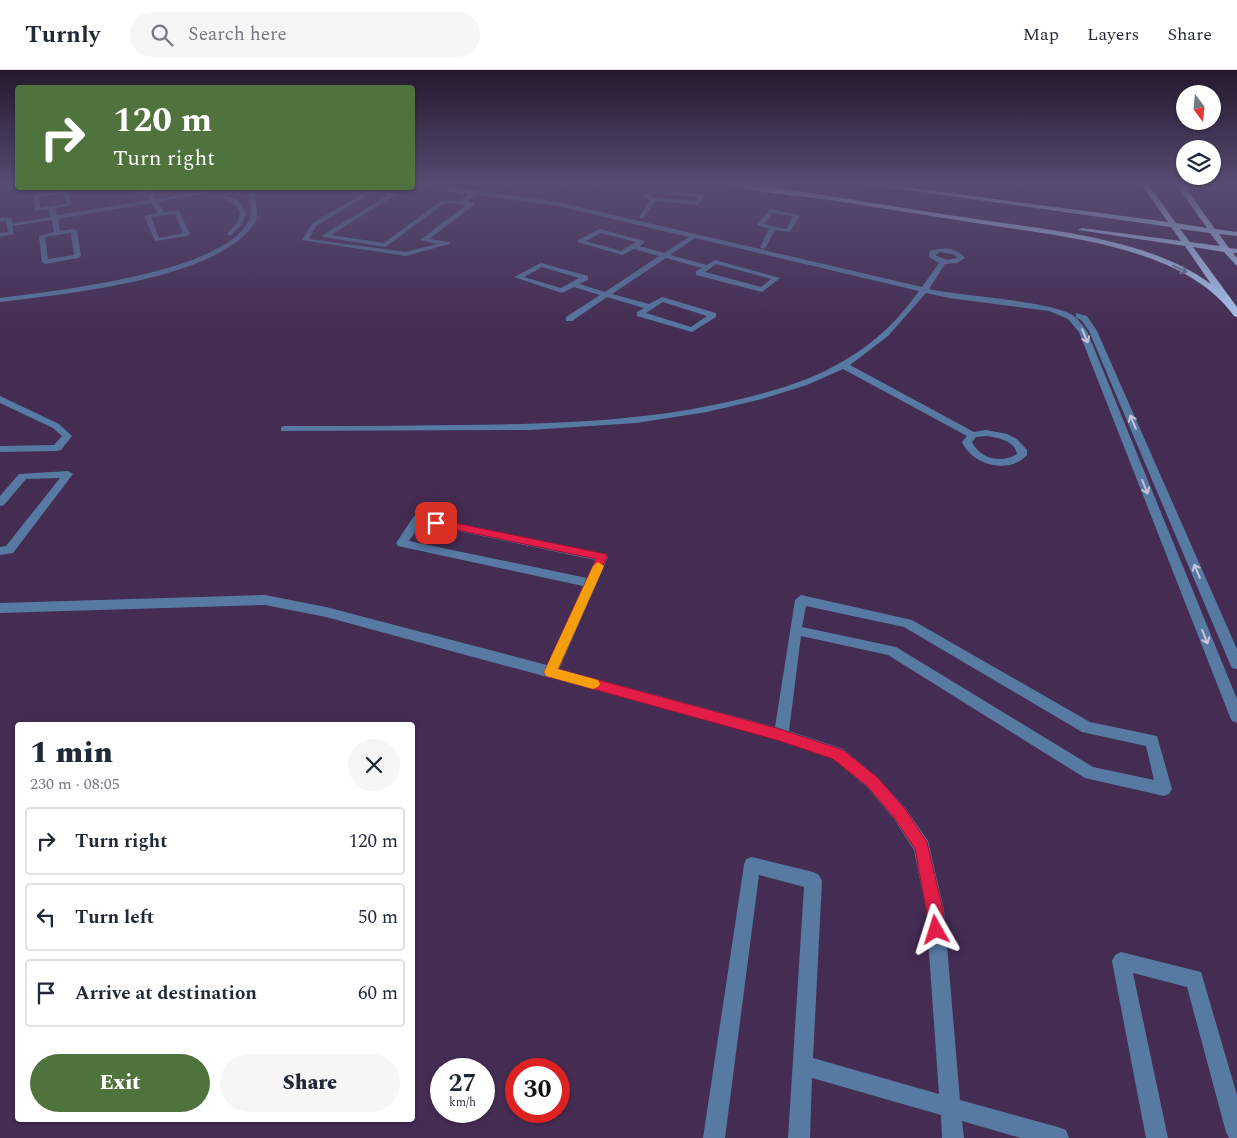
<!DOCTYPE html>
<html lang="en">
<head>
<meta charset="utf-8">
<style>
	body { margin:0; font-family:Spectral,serif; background:#f6f6f7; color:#1f2937; height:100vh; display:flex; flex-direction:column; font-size:19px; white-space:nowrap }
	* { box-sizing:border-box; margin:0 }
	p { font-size:16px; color:#747a83 }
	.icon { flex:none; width:28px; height:28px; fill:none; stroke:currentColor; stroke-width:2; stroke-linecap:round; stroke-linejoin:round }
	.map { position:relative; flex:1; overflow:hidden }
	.sheet { position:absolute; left:15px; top:652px; width:400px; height:400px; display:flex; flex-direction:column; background:#fff; border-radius:5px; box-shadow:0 1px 4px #0004 }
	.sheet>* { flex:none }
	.banner { position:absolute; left:15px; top:15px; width:400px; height:105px; border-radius:5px; box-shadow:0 1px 4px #0004; background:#50733e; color:#fff; overflow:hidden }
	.needle { width:32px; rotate:164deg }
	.controls { position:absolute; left:1176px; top:15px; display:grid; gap:10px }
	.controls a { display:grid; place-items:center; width:45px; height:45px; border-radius:50%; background:#fff; box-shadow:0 1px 4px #0004; font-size:25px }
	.speed { position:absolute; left:430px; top:988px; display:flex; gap:10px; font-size:25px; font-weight:700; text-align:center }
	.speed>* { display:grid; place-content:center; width:65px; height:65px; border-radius:50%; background:#fff; box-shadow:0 1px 4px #0004; line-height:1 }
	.speed small { font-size:12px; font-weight:400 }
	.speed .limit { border:8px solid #d22; background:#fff; color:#111 }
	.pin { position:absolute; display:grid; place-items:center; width:42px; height:42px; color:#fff; margin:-21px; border-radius:10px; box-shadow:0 2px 8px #0006 }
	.me { position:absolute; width:55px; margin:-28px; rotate:354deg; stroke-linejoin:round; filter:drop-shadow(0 0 4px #0008) }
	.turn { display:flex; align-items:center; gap:18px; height:105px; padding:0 15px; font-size:22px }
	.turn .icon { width:65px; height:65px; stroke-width:2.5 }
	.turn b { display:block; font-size:35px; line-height:42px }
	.round { display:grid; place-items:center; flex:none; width:52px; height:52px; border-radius:26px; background:#f6f6f7 }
	.summary { display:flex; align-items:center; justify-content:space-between; height:85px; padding:0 15px }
	h1 { font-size:30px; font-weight:800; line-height:38px }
	.cta { display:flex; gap:10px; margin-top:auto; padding:10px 15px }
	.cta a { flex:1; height:58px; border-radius:30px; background:#50733e; color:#fff; font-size:20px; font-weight:800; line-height:58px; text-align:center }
	.cta a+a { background:#f6f6f7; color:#1f2937 }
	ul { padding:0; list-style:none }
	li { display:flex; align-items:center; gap:15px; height:68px; margin:0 10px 8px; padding:0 5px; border:2px solid #e0e1e3; border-radius:5px }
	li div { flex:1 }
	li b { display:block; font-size:19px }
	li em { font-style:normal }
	header { display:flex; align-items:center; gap:30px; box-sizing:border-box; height:70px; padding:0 25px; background:#fff; border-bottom:1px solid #e0e1e3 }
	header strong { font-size:24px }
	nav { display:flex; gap:28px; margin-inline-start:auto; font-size:18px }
	.search { width:350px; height:45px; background:#f6f6f7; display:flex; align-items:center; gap:12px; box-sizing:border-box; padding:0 18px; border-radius:28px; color:#747a83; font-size:19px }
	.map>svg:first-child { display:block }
</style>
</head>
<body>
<header>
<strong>Turnly</strong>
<div class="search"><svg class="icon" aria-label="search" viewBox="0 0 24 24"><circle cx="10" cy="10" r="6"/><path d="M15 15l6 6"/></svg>Search here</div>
<nav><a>Map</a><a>Layers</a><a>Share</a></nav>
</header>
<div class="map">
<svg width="1237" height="1068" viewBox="0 0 1237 1068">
	<rect width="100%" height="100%" fill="#442c52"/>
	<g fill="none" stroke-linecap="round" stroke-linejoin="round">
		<path fill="#567aa2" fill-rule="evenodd" d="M11,114L18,116L0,122V118Z
			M412,114L476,120L558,132L922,217L939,193L929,187L930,181C943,177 955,177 965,188L957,193L945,194L929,219C959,226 1055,231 1074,246C1079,250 1083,256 1087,261L1237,629V653L1232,651L1230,647L1079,262L1068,249L1049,241L949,228L926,223L888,266L850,295L974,362L986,360L1007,364L1017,369L1027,380V385C1009,405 972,395 962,372L967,366L843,299L807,315L762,329L707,342L636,353L530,360L281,361V357L284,356C342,356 400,356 458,355C550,354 641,352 732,331C771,322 811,311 845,290C875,273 899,249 919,221L695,168L670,185L707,195L715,190L780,208L762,222L696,205V201L702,198L666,188L612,224L649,234L662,227L716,243V247L692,262L637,246V242L644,238L607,227L572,251H566V247L600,225L574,217L562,223L514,207L541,193L588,206V210L579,214L605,222L659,186L634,179L622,185L578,172V170L600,159L644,171V173L639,176L664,183L689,167L558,136L476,125L467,132L474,133V135L429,169L449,172V174L406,186L302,170L312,154L368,120L397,124L331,165L384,173L442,130L460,131L469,124L412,117ZM371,123L388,125L323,165V167L385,177L445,133L466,135L420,170L437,174L406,182L309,169L316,156ZM601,163L636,172L621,181L586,171ZM940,182L953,184L958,188L947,190L935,185ZM716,194L771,209L761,217L705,202ZM542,197L579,208L561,218L524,207ZM663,232L707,246L691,257L646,243ZM986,366C997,367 1015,371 1017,384C1002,394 980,389 972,372L976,367Z
			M561,114L583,118L587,114H594L584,122L559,118Z
			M131,118H136L138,121L167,118L153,122L155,129L209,120L212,122L157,132L164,142L179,141L190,164L187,166L155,171L144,146L158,143L152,133L58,149L60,161L74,159L77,161L81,186L78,188L45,194L42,192L39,166L54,162L52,150L13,156V164L0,167V163L8,162L6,151L0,152V148H11L13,153L50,147L49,139L35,141L34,125L67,120L72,135L55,138L57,145L150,130L148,123L134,124ZM63,123L66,134L40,138L39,127ZM175,144L183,163L159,168L151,147ZM71,163L74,185L48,189L45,167Z
			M649,120L702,124L705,126L698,135L656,131L643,148H639L650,130L643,128ZM653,123L698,127L696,131L650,127Z
			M252,122L255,124C255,134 260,145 254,154C216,210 64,224 0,232V228C53,221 225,203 249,150C253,142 249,133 249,124Z
			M223,126C233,126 243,133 246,143L242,154L230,166L227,164L237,153L240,143L236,136L223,128Z
			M770,139L800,145L790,162L775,160L766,177L763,179L760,177L769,159L757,155ZM772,143L793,146L786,159L764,154Z
			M1076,243L1087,246L1097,261L1237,579V599L1232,598L1230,594L1089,261L1081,250L1076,247Z
			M0,326L59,354L72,366L61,380L57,381L0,382V376L54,375L62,366L53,358L0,333Z
			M68,401L73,404L13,483L0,485V477L6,476L60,408L26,409L4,435L0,436V426L19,404Z
			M418,445L606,484L608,487L559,599L775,657L795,530L801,525L912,550L1090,652L1157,666L1172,719L1169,724L1164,726L1085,708L888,585L801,566L789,661L843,679L877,707L906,739L928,771L944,840L960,1030L1058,1057L1066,1060L1069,1068H1021L962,1051L964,1068H942L941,1045L812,1008L810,1068H788L804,817L759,805L725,1068H703L744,795L746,789L752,787L813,802L819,805L822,811L813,988L939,1024L926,840L914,780L894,749L867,717L833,689L781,671L551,608L326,547L265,535L0,543V533L265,525L326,537L547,595L583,516L398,476L396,473L414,446ZM421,453L595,490L587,508L409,471ZM806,536L904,557L1082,662L1146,676L1154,710L1093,697L896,577L802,557Z
			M1121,882L1201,902L1237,1025V1068H1229L1226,1062L1187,917L1133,903L1168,1068H1146L1112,891L1115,885Z"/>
		<path fill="#afd1f8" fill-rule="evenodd" d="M734,114H752C824,125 896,137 969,148C1046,160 1147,167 1211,214L1185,176L1078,160L1082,158L1181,171L1171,157L864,114H884L1168,152L1141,114H1148L1176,153L1207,158L1176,114H1183L1215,159L1237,162V166L1219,164L1229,178L1237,179V183H1233L1237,188V196L1224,182L1193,177L1237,237V247L1234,246C1184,175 1056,166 976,153C925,145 874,137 823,129C804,127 747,122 734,114ZM1180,159L1210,163L1220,176L1190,172Z"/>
	</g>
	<defs><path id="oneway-shaft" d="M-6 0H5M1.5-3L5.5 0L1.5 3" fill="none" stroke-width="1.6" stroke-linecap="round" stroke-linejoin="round" transform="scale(1.25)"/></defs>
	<use stroke="#74769d" href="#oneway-shaft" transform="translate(1180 199) rotate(27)"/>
	<g stroke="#c9c2dd">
		<use href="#oneway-shaft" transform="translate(1085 266) rotate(67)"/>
		<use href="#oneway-shaft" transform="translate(1133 352) rotate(-113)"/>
		<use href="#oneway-shaft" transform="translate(1145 417) rotate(68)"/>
		<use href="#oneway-shaft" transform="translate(1197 501) rotate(-113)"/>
		<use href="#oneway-shaft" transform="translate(1205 567) rotate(68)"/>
	</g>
	<linearGradient id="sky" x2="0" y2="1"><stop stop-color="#25182d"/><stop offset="0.43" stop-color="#564b71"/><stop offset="1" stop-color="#564b71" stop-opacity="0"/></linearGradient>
	<rect width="1237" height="264" fill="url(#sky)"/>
	<path fill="#e11d48" stroke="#92132f" d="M436,449L606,484L607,487L558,599L780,659L843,680L877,707L905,739L927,772L943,840L945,860L942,866L936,868L931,866L915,779L895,749L867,716L833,689L780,671L546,606L544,602L596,489L433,455V450Z"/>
	<path fill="#f59e0b" d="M598,492L604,496L558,599L598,610L600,614L598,617L593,619L546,606L544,602L593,496Z"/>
</svg>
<div class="controls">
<a><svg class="needle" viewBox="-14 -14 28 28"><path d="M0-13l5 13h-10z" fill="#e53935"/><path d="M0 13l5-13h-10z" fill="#747a83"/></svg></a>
<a><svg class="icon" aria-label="layers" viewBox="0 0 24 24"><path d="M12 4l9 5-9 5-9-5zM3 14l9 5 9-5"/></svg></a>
</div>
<div class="speed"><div>27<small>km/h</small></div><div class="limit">30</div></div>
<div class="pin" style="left:436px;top:453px;background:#d93025"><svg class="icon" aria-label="arrive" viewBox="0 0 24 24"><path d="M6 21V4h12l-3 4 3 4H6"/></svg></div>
<svg class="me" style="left:936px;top:860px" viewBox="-20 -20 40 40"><path d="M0-17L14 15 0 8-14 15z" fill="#e11d48" stroke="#fff" stroke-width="4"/></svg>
<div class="banner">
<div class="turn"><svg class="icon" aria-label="right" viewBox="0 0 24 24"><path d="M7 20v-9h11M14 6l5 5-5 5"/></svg><div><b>120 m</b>Turn right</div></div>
</div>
<section class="sheet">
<div class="summary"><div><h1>1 min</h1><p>230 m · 08:05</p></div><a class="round"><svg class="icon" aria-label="close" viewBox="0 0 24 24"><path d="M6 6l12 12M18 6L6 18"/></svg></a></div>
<ul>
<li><svg class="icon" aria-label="right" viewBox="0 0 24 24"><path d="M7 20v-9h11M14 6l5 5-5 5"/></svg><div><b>Turn right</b></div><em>120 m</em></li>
<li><svg class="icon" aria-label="left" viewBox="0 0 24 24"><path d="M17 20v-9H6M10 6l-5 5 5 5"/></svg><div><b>Turn left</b></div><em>50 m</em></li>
<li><svg class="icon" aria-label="arrive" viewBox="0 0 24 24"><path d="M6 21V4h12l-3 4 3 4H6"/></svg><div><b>Arrive at destination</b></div><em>60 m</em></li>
</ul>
<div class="cta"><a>Exit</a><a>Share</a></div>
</section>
</div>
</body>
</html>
